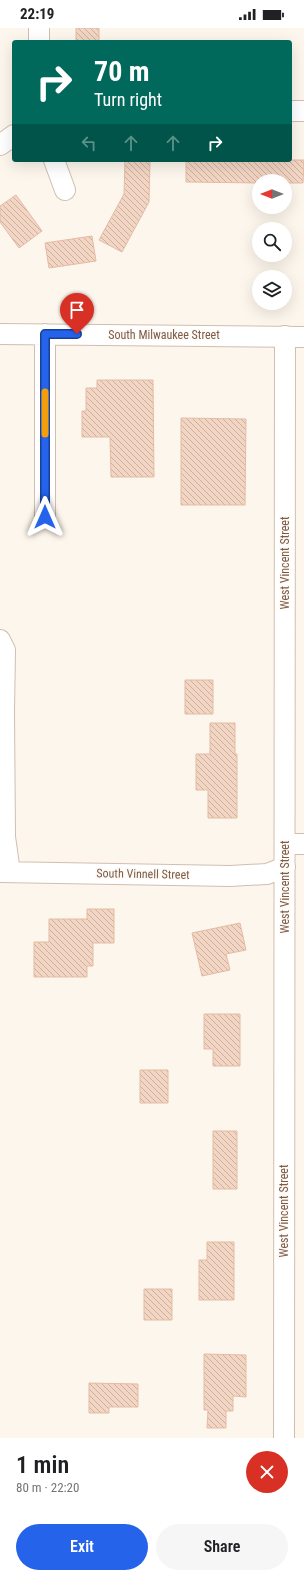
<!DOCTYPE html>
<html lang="en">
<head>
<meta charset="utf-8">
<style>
	body { margin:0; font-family:"Roboto Condensed",sans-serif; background:#f6f6f6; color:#202124; height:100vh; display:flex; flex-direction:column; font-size:15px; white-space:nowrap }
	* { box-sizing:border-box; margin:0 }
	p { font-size:13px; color:#757577 }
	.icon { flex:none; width:22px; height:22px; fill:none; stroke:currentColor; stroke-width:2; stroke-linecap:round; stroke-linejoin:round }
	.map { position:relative; height:1410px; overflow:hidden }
	.panel { display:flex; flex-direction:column; background:#fff; flex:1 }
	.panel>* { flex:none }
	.hud { position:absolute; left:12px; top:12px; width:280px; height:122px; border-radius:4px; box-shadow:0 4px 16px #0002; background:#00695c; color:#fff; overflow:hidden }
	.needle { width:26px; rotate:270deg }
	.tools { position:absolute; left:252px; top:146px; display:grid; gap:8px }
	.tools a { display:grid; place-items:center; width:40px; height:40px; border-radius:50%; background:#fff; box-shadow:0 4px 16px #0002; font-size:20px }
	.pin { position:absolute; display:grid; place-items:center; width:34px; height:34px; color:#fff; margin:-41px -17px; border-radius:50% 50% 50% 0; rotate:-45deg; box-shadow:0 0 4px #0007 }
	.pin .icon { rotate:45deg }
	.me { position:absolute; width:44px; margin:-22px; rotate:0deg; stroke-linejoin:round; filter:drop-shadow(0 0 3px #0008) }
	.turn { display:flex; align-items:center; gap:14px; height:84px; padding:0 16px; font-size:18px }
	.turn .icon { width:52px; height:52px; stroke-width:2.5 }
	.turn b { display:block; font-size:28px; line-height:34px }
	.lanes { display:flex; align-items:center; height:38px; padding:0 16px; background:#0003; justify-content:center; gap:20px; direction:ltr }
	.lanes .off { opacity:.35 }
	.round { display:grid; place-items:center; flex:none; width:42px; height:42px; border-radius:21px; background:#f6f6f6 }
	.headline { display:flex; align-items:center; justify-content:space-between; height:68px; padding:0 16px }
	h1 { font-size:24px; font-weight:600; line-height:30px }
	.cta { display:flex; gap:8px; margin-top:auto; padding:8px 16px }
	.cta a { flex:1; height:46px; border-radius:24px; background:#2563eb; color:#fff; font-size:16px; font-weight:600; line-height:46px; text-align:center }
	.cta a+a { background:#f6f6f6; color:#202124 }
	.status { display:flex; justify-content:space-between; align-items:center; height:28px; padding:0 20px; background:#fff; direction:ltr }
	.status svg { height:11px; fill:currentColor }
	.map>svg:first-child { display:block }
</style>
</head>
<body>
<div class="status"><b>22:19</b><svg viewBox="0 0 49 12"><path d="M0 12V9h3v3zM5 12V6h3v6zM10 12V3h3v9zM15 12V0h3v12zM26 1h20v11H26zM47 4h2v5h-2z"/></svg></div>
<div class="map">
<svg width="304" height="1410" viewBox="0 0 304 1410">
	<defs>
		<pattern id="building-back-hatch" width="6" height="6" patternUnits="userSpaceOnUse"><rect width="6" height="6" fill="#f3d5c3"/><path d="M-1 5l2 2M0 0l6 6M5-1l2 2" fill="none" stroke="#cab0a1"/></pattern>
	</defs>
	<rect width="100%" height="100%" fill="#fdf6ec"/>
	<path fill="url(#building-back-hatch)" stroke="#e6bba3" d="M76,0H99V14H76Z
		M125,132H150L149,174L122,224L99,212L124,166Z
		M186,132H304L303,155H285V153H259V155L186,154Z
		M16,167L42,203L19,220L0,194V178Z
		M92,208L96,233L49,240L45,215Z
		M97,352H153L154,449H111L110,409H82V383H86V360H97Z
		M181,390L246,391L245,477H181Z
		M185,652H213V686H185Z
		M210,695H235V726H237V790H208V762H196V726H210Z
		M87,881H114V915H93V938H87V949H34V914H49V891H87Z
		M240,895L246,922L226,926L230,942L202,948L192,905Z
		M204,986H240V1038H213V1021H204Z
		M140,1042H168V1075H140Z
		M213,1103H237V1161H213Z
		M207,1214H234V1272H199V1232H207Z
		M144,1261H172V1292H144Z
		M204,1326L246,1327V1369L233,1368V1383H226V1400H207L208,1382H204Z
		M89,1355L138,1356V1379H109V1385H89Z"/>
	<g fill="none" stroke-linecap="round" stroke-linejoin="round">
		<g stroke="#d1beb0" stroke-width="22">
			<path id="minor" d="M39,14V0
				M290,83H304
				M0,117L14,107
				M54,132L65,162
				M0,306L304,309
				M45,489V306
				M0,612L5,622L4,684
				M0,684H4L5,809L10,844
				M285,816H304
				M0,844L230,848L267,846L285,839
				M284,1410L285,308"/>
		</g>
		<use href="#minor" stroke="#fff" stroke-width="20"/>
	</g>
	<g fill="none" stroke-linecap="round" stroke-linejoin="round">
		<g stroke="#184099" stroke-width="10">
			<path id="route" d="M45,489V306H77"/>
		</g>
		<use href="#route" stroke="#2563eb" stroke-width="7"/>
		<path stroke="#f59e0b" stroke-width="7" d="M45,406V364"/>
	</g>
	<g text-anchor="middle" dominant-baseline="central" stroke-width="3" stroke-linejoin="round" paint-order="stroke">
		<g font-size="12" fill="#7a5c4d" stroke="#fffaf3">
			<text x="164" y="307">South Milwaukee Street</text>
			<text transform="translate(285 535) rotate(-90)">West Vincent Street</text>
			<text transform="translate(143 846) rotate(1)">South Vinnell Street</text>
			<text transform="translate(285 859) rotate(-90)">West Vincent Street</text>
			<text transform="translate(284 1183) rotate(-90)">West Vincent Street</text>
		</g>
	</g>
</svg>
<div class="tools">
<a><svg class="needle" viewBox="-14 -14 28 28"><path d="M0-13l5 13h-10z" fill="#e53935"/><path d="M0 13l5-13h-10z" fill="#757577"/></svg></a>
<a><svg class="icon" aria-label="search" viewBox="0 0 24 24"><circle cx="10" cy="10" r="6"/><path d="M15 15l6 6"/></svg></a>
<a><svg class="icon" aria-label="layers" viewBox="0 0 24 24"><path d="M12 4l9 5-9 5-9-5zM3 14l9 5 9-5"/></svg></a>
</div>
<div class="pin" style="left:77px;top:306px;background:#d93025"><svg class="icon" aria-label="arrive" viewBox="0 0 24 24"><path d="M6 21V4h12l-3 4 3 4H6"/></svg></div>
<svg class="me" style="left:45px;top:489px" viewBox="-20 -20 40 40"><path d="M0-17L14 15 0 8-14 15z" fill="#2563eb" stroke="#fff" stroke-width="4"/></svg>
<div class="hud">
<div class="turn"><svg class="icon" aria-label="right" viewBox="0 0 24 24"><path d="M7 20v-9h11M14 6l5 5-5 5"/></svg><div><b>70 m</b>Turn right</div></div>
<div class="lanes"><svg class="icon off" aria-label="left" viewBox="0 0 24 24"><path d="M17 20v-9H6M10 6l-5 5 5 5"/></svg><svg class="icon off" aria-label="ahead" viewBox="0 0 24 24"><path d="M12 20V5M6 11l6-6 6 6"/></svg><svg class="icon off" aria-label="ahead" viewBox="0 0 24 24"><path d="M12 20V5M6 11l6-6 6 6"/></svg><svg class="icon" aria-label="right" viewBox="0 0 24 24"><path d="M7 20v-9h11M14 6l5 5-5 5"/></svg></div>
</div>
</div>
<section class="panel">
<div class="headline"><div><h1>1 min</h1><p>80 m · 22:20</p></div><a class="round" style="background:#d93025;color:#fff"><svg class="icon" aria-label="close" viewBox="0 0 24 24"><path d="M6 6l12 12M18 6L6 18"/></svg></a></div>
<div class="cta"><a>Exit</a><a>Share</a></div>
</section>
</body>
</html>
